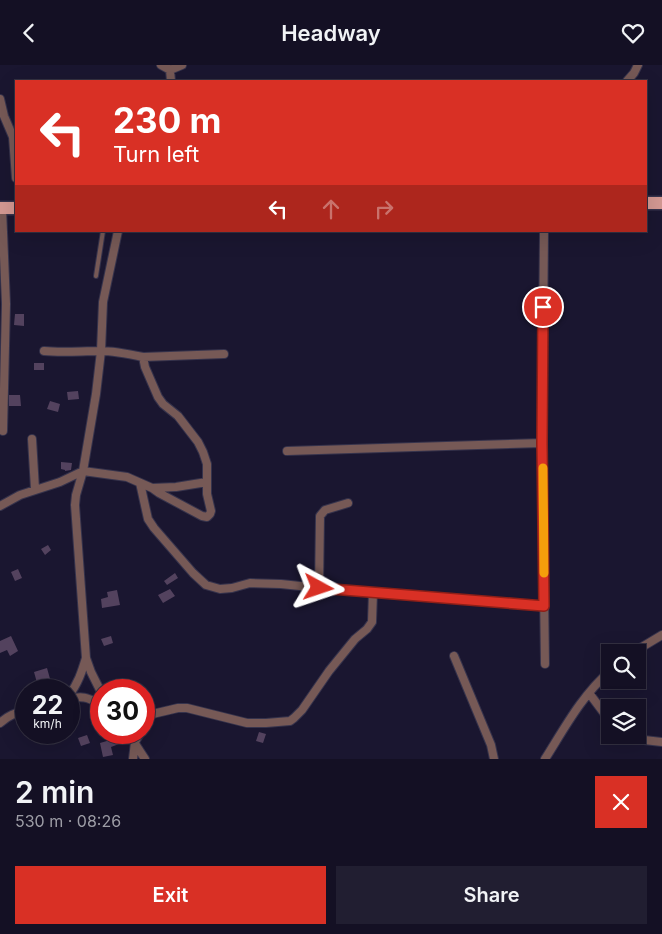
<!DOCTYPE html>
<html lang="en">
<head>
<meta charset="utf-8">
<style>
	body { margin:0; font-family:Inter,sans-serif; background:#211e31; color:#f1f3f6; height:100vh; display:flex; flex-direction:column; font-size:19px; white-space:nowrap }
	* { box-sizing:border-box; margin:0 }
	p { font-size:16px; color:#9d9da6 }
	.icon { flex:none; width:28px; height:28px; fill:none; stroke:currentColor; stroke-width:2; stroke-linecap:round; stroke-linejoin:round }
	.map { position:relative; height:694px; overflow:hidden }
	.sheet { display:flex; flex-direction:column; background:#141024; flex:1 }
	.sheet>* { flex:none }
	.guide { position:absolute; left:15px; top:15px; width:632px; height:152px; border-radius:0px; box-shadow:0 5px 20px #0002,0 0 0 1px #333041; background:#d93025; color:#fff; overflow:hidden }
	.tools { position:absolute; left:601px; top:579px; display:grid; gap:10px }
	.tools a { display:grid; place-items:center; width:45px; height:45px; border-radius:0px; background:#141024; box-shadow:0 5px 20px #0002,0 0 0 1px #333041; font-size:25px }
	.speed { position:absolute; left:15px; top:614px; display:flex; gap:10px; font-size:25px; font-weight:700; text-align:center }
	.speed>* { display:grid; place-content:center; width:65px; height:65px; border-radius:50%; background:#141024; box-shadow:0 5px 20px #0002,0 0 0 1px #333041; line-height:1 }
	.speed small { font-size:12px; font-weight:400 }
	.speed .limit { border:8px solid #d22; background:#fff; color:#111 }
	.pin { position:absolute; display:grid; place-items:center; width:42px; height:42px; color:#fff; margin:-21px; border:2px solid #fff; border-radius:50%; box-shadow:0 1px 5px #0007 }
	.me { position:absolute; width:55px; margin:-28px; rotate:95deg; stroke-linejoin:round; filter:drop-shadow(0 0 4px #0008) }
	.turn { display:flex; align-items:center; gap:18px; height:105px; padding:0 15px; font-size:22px }
	.turn .icon { width:65px; height:65px; stroke-width:2.5 }
	.turn b { display:block; font-size:35px; line-height:42px }
	.lanes { display:flex; align-items:center; height:48px; padding:0 15px; background:#0003; justify-content:center; gap:25px; direction:ltr }
	.lanes .off { opacity:.35 }
	.round { display:grid; place-items:center; flex:none; width:52px; height:52px; border-radius:0px; background:#211e31 }
	.overview { display:flex; align-items:center; justify-content:space-between; height:85px; padding:0 15px }
	h1 { font-size:30px; font-weight:600; line-height:38px }
	.cta { display:flex; gap:10px; margin-top:auto; padding:10px 15px }
	.cta a { flex:1; height:58px; border-radius:0px; background:#d93025; color:#fff; font-size:20px; font-weight:600; line-height:58px; text-align:center }
	.cta a+a { background:#211e31; color:#f1f3f6 }
	header { display:flex; justify-content:space-between; align-items:center; height:65px; padding:0 15px; background:#141024; font-size:22px; font-weight:600 }
	.map>svg:first-child { display:block }
</style>
</head>
<body>
<header><svg class="icon" aria-label="back" viewBox="0 0 24 24"><path d="M15 5l-7 7 7 7"/></svg>Headway<svg class="icon" aria-label="heart" viewBox="0 0 24 24"><path d="M12 20l-8-8c-3-5 5-10 8-4 3-6 11-1 8 4z"/></svg></header>
<div class="map">
<svg width="662" height="694" viewBox="0 0 662 694">
	<rect width="100%" height="100%" fill="#1a1630"/>
	<path fill="#53425e" d="M15,249H24V261L14,260Z
		M34,298H44V305H34Z
		M78,326L79,334L68,335L67,327Z
		M9,330H20L21,341H9Z
		M50,336L60,339L58,347L47,344Z
		M61,397L72,398L71,405L65,406V405L61,404Z
		M48,480L51,485L45,490L41,484Z
		M18,504L22,513L15,516L11,507Z
		M175,508L178,513L167,520L164,516Z
		M170,524L175,531L163,538L158,530Z
		M117,525L120,540L102,543L101,534L108,532L107,527Z
		M11,571L18,586L10,591L7,585L0,588V576Z
		M111,571L113,578L104,581L101,574Z
		M47,603L52,621L50,622L51,625H44V624L39,625L34,607Z
		M259,667L266,669L263,678L256,676Z
		M87,670L90,678L81,681L78,673Z
		M117,673L119,679L111,682L113,690L103,692L100,678Z"/>
	<g fill="none" stroke-linecap="round" stroke-linejoin="round">
		<g stroke="#36334c" stroke-width="6">
			<path id="service" d="M96,211L103,166"/>
		</g>
		<g stroke="#36334c" stroke-width="10">
			<path id="minor" d="M161,0L170,5L182,0
				M170,5L171,16
				M627,16L634,8L638,0
				M0,34L4,51L13,72L16,113
				M2,143L6,239L3,366
				M544,166L542,378L545,599
				M44,286C63,288 81,286 100,286C114,286 129,289 143,292L145,302L158,332L163,339L178,351L198,377L203,387L207,399V429L211,446L210,449L207,452L202,451L159,428L152,423
				M143,292L224,289
				M32,374L35,424
				M287,386L542,378
				M140,418L148,454L154,463L193,508L206,520L220,524L232,523L250,518L281,519L319,523L544,541
				M0,441L20,430L60,417L83,406L127,412L152,423L176,422L207,417
				M319,523L320,451L325,445L348,438
				M632,588L662,570
				M454,591L491,680L494,694
				M86,593L91,607L101,627
				M589,628L610,656
				M69,630C78,619 82,606 86,593L75,440L76,430L83,406L96,329L101,286L103,237L118,166
				M69,635C81,629 90,634 101,639
				M144,651L178,643H187L247,658H266L290,656L294,653L302,645L329,606L355,574L367,564L372,557L373,527
				M0,658C8,651 15,647 26,647
				M128,668L145,694
				M627,670L644,675L662,677
				M133,694L135,677L140,668
				M545,694C564,664 582,630 610,606"/>
		</g>
		<g stroke="#36334c" stroke-width="15">
			<path id="primary" d="M646,138H662
				M0,143H16"/>
		</g>
		<use href="#service" stroke="#765956" stroke-width="4"/>
		<use href="#minor" stroke="#765956" stroke-width="8"/>
		<use href="#primary" stroke="#d39892" stroke-width="12"/>
	</g>
	<g fill="none" stroke-linecap="round" stroke-linejoin="round">
		<g stroke="#8d1f18" stroke-width="12">
			<path id="route" d="M319,523L544,541L542,378L543,242"/>
		</g>
		<use href="#route" stroke="#d93025" stroke-width="9"/>
		<path stroke="#f59e0b" stroke-width="9" d="M543,403L544,508"/>
	</g>
</svg>
<div class="tools">
<a><svg class="icon" aria-label="search" viewBox="0 0 24 24"><circle cx="10" cy="10" r="6"/><path d="M15 15l6 6"/></svg></a>
<a><svg class="icon" aria-label="layers" viewBox="0 0 24 24"><path d="M12 4l9 5-9 5-9-5zM3 14l9 5 9-5"/></svg></a>
</div>
<div class="speed"><div>22<small>km/h</small></div><div class="limit">30</div></div>
<div class="pin" style="left:543px;top:242px;background:#d93025"><svg class="icon" aria-label="arrive" viewBox="0 0 24 24"><path d="M6 21V4h12l-3 4 3 4H6"/></svg></div>
<svg class="me" style="left:319px;top:523px" viewBox="-20 -20 40 40"><path d="M0-17L14 15 0 8-14 15z" fill="#d93025" stroke="#fff" stroke-width="4"/></svg>
<div class="guide">
<div class="turn"><svg class="icon" aria-label="left" viewBox="0 0 24 24"><path d="M17 20v-9H6M10 6l-5 5 5 5"/></svg><div><b>230 m</b>Turn left</div></div>
<div class="lanes"><svg class="icon" aria-label="left" viewBox="0 0 24 24"><path d="M17 20v-9H6M10 6l-5 5 5 5"/></svg><svg class="icon off" aria-label="ahead" viewBox="0 0 24 24"><path d="M12 20V5M6 11l6-6 6 6"/></svg><svg class="icon off" aria-label="right" viewBox="0 0 24 24"><path d="M7 20v-9h11M14 6l5 5-5 5"/></svg></div>
</div>
</div>
<section class="sheet">
<div class="overview"><div><h1>2 min</h1><p>530 m · 08:26</p></div><a class="round" style="background:#d93025;color:#fff"><svg class="icon" aria-label="close" viewBox="0 0 24 24"><path d="M6 6l12 12M18 6L6 18"/></svg></a></div>
<div class="cta"><a>Exit</a><a>Share</a></div>
</section>
</body>
</html>
